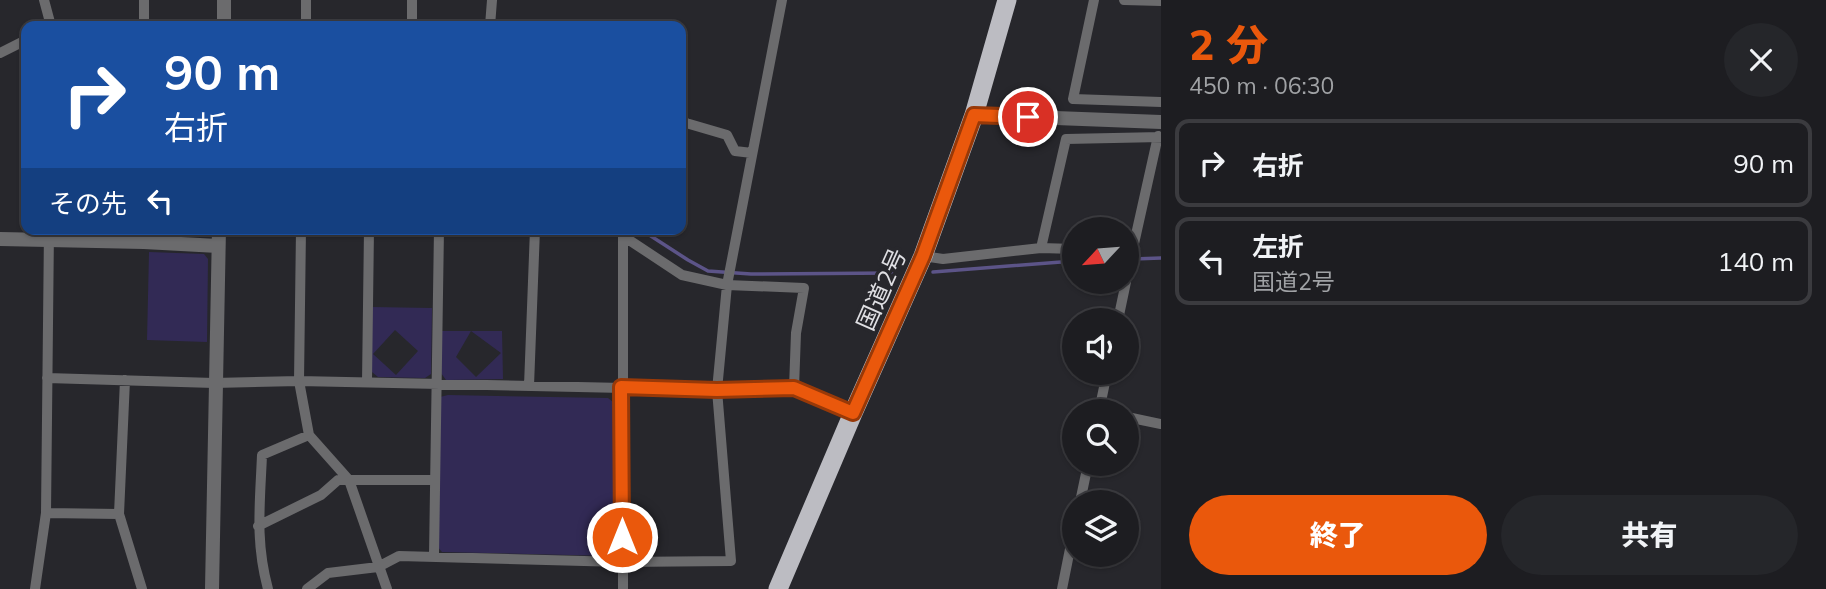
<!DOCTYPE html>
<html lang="ja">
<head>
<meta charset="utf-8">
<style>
	body { margin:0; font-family:Mulish,"Noto Sans JP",sans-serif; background:#25262a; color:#f1f3f6; height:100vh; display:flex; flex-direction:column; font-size:26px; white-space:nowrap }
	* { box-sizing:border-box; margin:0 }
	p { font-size:23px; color:#a0a2a5 }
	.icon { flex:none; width:38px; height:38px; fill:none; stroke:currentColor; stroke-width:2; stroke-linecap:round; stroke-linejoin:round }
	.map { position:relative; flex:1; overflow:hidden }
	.details { display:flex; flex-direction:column; background:#1d1d21; width:665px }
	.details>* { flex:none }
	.hud { position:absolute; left:21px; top:21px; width:665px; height:214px; border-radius:14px; box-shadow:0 2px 5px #0004,0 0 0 2px #3b3b3f; background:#1a4fa0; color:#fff; overflow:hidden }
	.needle { width:46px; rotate:244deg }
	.controls { position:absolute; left:1062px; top:217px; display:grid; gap:14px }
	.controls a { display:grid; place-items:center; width:77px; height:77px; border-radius:50%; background:#1d1d21; box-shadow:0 2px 5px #0004,0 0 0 2px #3b3b3f; font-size:35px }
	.pin { position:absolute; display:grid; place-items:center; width:60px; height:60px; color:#fff; margin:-30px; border:4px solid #fff; border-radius:50%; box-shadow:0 2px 7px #0007 }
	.me { position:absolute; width:77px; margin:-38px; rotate:0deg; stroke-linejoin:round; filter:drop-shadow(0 0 5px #0008) }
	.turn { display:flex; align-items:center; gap:24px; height:147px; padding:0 28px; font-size:32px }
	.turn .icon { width:91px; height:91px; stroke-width:2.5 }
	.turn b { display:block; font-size:49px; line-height:60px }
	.then { display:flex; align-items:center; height:66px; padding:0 28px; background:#0003; gap:14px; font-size:26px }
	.round { display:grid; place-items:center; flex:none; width:74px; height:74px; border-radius:37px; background:#25262a }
	.summary { display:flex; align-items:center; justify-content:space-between; height:119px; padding:0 28px }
	h1 { font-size:42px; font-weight:800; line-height:52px; color:#ea580c }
	.action { display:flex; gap:14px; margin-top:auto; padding:14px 28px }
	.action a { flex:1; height:80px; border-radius:42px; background:#ea580c; color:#fff; font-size:28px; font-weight:800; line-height:80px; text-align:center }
	.action a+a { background:#25262a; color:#f1f3f6 }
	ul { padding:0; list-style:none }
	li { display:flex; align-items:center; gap:21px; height:88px; margin:0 14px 10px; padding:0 14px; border:4px solid #3b3b3f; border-radius:14px }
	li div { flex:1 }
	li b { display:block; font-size:26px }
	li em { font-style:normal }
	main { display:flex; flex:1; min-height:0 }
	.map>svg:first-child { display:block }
</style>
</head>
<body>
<main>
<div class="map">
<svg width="1161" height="589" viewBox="0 0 1161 589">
	<rect width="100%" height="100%" fill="#27272c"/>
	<path fill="#322a55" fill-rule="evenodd" d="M149,252L204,254L208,259L207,342L147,340Z
		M371,307L432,308L431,374L425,378L378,377L372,372ZM395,330L418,351L396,375L373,354Z
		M441,331H502L503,379L446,380L441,373ZM471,331L501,353L476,377L456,357Z
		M448,395L608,398L613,402L617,551L611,556L442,552L436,545L440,397Z"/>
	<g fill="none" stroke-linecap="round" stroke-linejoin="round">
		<path stroke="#5c5488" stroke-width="3.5" d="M640,229L688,260L708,271L751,274L892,273
			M1133,259L1161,258
			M933,272L1074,261"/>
		<path stroke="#6b6b6d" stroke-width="10" d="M44,0L51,26
			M144,0V26
			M306,0V26
			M1094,0L1073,99L1161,102
			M1124,0L1161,1
			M412,26V0
			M490,26L492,0
			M0,53L26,40
			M681,119L686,123L727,135L735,151L752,153
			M144,229V242
			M301,229L299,381L309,435L349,480L387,589
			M623,236L682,275L727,285L804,288L796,333L794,388
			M1041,248L1066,139L1161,137
			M923,256L943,259L1041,248L1074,249
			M1127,275L1158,136
			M1118,320L1126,282
			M47,378L214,383L299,381L717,390L794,388L853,413
			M125,380L119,514L142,589
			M367,382L369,229
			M529,386L535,229
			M1099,411L1107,373
			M1127,417L1161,424
			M1080,502L1088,464
			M46,513L119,514
			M258,526L321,495L338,480H434
			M434,555L439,229
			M35,589L46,513L49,229
			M268,589C255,541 260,504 262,455L309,435
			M307,589L328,573L378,567L399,556L622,562L731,561L717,390L727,285L782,0
			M623,589V229
			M1062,589L1074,529"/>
		<path stroke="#6b6b6d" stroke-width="14" d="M224,26V0
			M974,115L1161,122
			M0,239L144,242L218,246
			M212,589L219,229"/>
		<path stroke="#bcbcc2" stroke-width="19" d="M778,589L853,413L923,256L974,115L1007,0"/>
	</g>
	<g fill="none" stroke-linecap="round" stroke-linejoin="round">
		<g stroke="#983908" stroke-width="18">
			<path id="route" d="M622,537L621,387L717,390L794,388L853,413L923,256L974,115L1028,117"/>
		</g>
		<use href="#route" stroke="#ea580c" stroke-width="12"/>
	</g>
	<g text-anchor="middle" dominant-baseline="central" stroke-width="7" stroke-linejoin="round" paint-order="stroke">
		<g font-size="24" fill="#dfdfe3" stroke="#27272c">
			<text transform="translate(881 289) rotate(-66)">国道2号</text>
		</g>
	</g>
</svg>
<div class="controls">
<a><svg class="needle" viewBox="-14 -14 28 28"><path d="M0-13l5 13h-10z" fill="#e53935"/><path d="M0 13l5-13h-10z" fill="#a0a2a5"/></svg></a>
<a><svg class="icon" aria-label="sound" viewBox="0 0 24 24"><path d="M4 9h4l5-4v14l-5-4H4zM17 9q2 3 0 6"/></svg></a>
<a><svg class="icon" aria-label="search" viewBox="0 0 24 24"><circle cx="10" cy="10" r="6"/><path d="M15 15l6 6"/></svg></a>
<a><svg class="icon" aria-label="layers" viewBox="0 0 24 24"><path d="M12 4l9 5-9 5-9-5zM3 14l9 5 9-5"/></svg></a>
</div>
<div class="pin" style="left:1028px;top:117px;background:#d93025"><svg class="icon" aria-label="arrive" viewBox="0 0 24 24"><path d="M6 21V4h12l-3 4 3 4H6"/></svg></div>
<svg class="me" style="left:622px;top:537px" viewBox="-20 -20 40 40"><circle r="17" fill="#ea580c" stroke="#fff" stroke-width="3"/><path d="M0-11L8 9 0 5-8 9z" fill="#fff"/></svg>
<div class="hud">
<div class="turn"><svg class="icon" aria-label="right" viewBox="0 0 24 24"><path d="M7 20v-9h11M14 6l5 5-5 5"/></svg><div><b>90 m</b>右折</div></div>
<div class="then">その先<svg class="icon" aria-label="left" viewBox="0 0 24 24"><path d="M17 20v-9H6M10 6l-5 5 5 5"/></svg></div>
</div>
</div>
<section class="details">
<div class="summary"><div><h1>2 分</h1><p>450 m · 06:30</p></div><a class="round"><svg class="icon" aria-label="close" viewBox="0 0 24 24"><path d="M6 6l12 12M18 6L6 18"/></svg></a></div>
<ul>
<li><svg class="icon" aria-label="right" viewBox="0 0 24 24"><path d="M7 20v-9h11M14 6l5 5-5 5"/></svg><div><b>右折</b></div><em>90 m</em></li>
<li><svg class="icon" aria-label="left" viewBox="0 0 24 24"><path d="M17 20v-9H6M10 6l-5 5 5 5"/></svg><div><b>左折</b><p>国道2号</p></div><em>140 m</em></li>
</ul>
<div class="action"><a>終了</a><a>共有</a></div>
</section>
</main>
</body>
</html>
